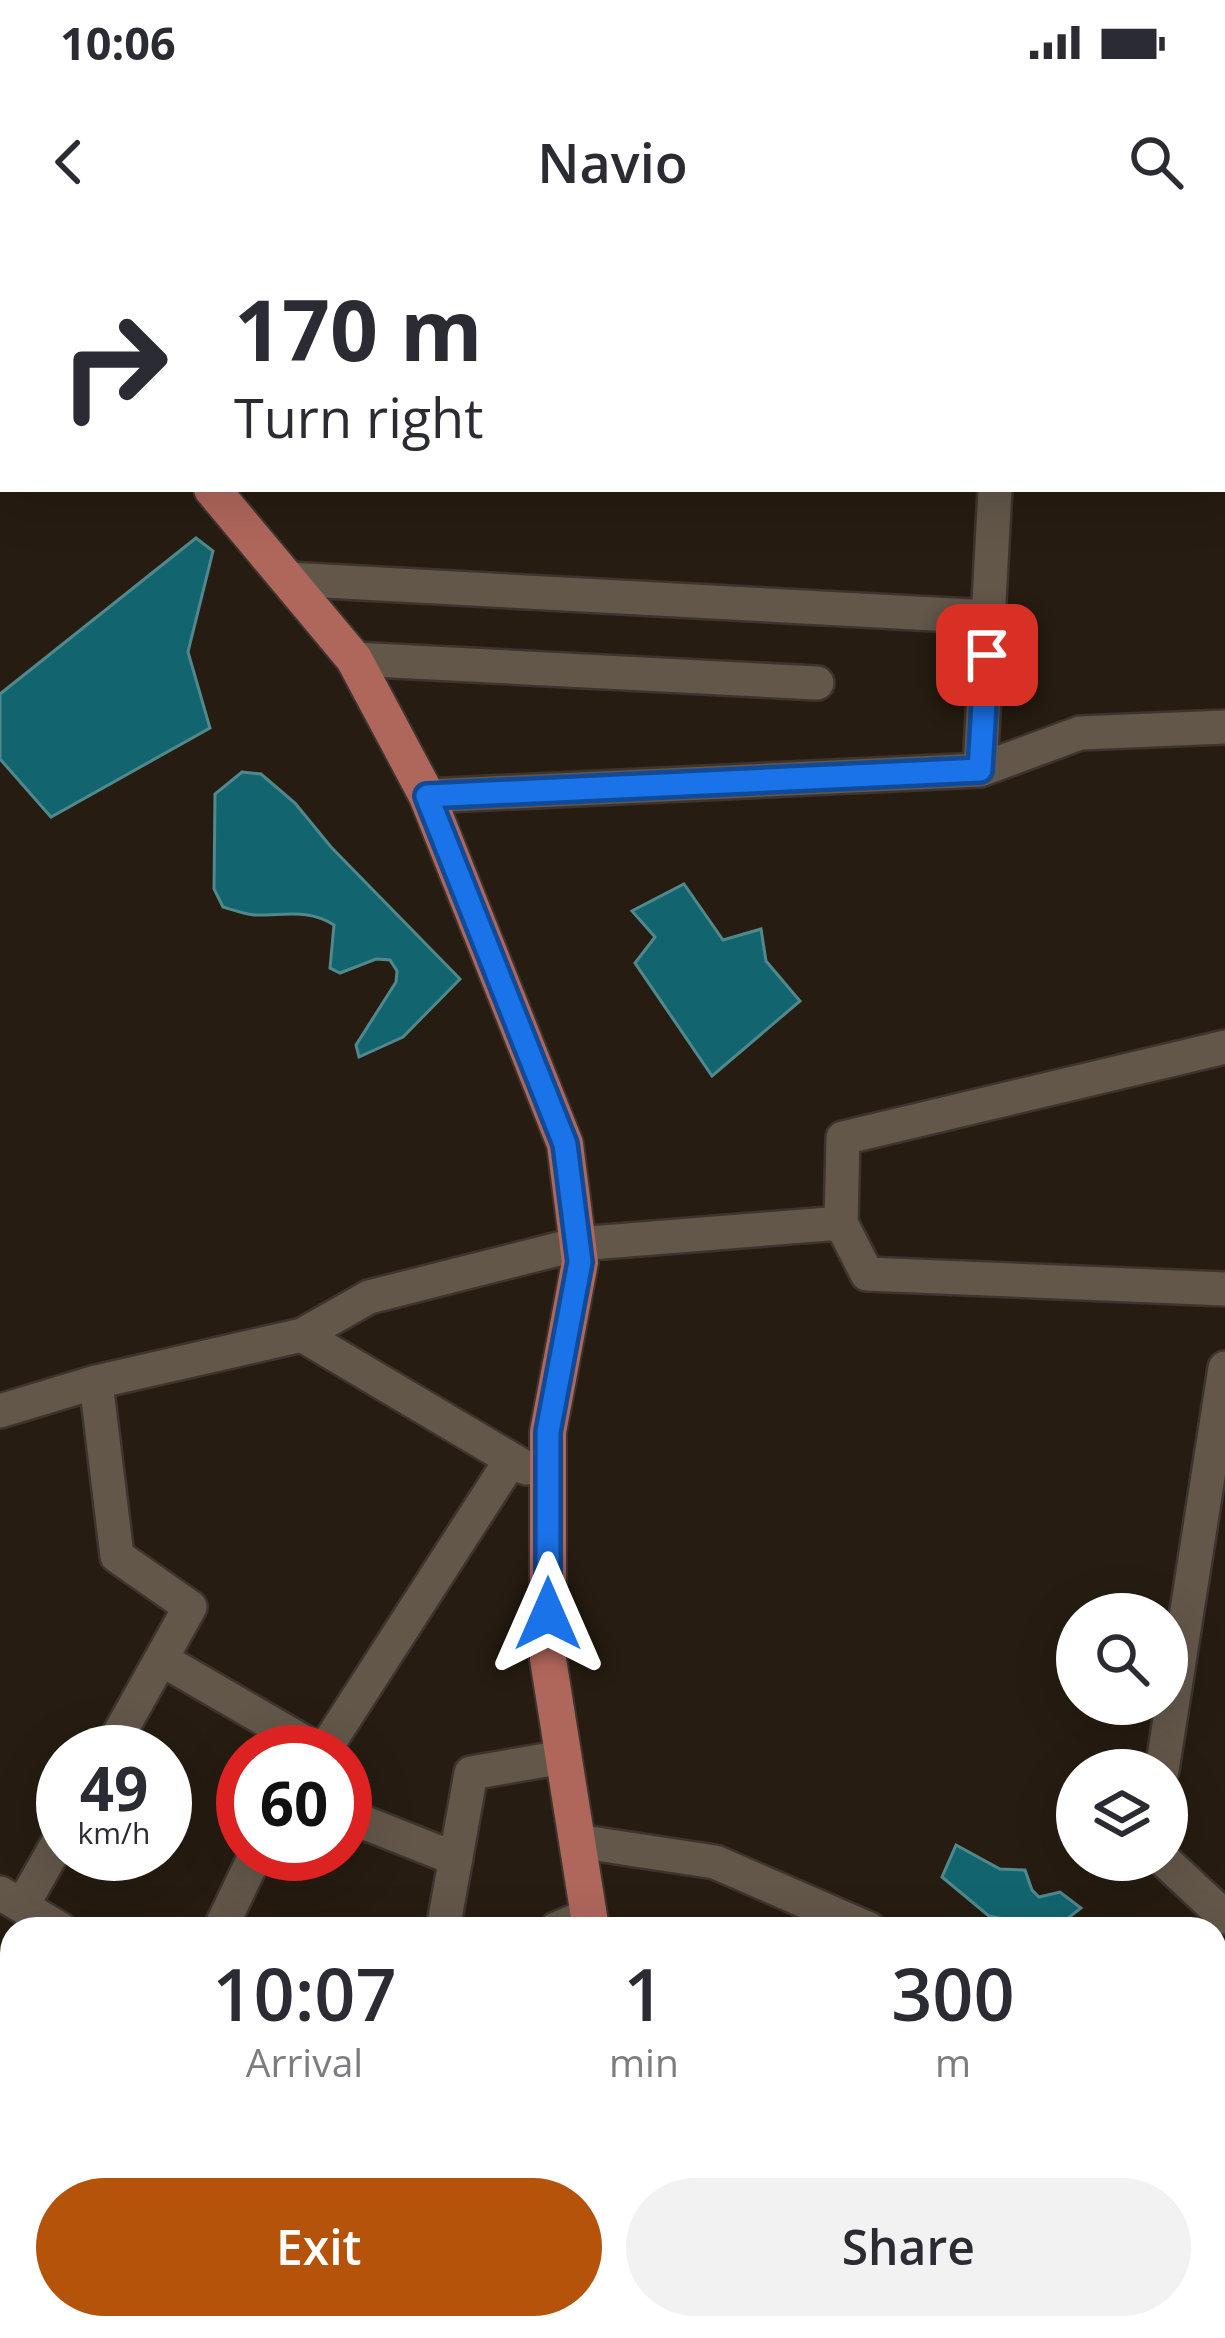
<!DOCTYPE html>
<html lang="en">
<head>
<meta charset="utf-8">
<style>
	body { margin:0; font-family:"Open Sans",sans-serif; background:#f2f2f3; color:#2b2b33; height:100vh; display:flex; flex-direction:column; font-size:45px; white-space:nowrap }
	* { box-sizing:border-box; margin:0 }
	p { font-size:39px; color:#7c7c81 }
	.icon { flex:none; width:66px; height:66px; fill:none; stroke:currentColor; stroke-width:2; stroke-linecap:round; stroke-linejoin:round }
	.map { position:relative; flex:1; overflow:hidden }
	.details { position:absolute; left:0px; top:1677px; width:1227px; height:423px; display:flex; flex-direction:column; background:#fff; border-radius:36px 36px 0 0; box-shadow:0 12px 48px #0002 }
	.details>* { flex:none }
	.top-card { position:absolute; left:0px; top:0px; width:1227px; height:252px; box-shadow:0 12px 48px #0002; background:#fff; color:#2b2b33; overflow:hidden }
	.buttons { position:absolute; left:1056px; top:1353px; display:grid; gap:24px }
	.buttons a { display:grid; place-items:center; width:132px; height:132px; border-radius:50%; background:#fff; box-shadow:0 12px 48px #0002; font-size:60px }
	.speed { position:absolute; left:36px; top:1485px; display:flex; gap:24px; font-size:60px; font-weight:700; text-align:center }
	.speed>* { display:grid; place-content:center; width:156px; height:156px; border-radius:50%; background:#fff; box-shadow:0 12px 48px #0002; line-height:1 }
	.speed small { font-size:30px; font-weight:400 }
	.speed .limit { border:18px solid #d22; background:#fff; color:#111 }
	.pin { position:absolute; display:grid; place-items:center; width:102px; height:102px; color:#fff; margin:-51px; border-radius:24px; box-shadow:0 6px 18px #0006 }
	.me { position:absolute; width:132px; margin:-66px; rotate:0deg; stroke-linejoin:round; filter:drop-shadow(0 0 9px #0008) }
	.turn { display:flex; align-items:center; gap:42px; height:252px; padding:0 36px; font-size:54px }
	.turn .icon { width:156px; height:156px; stroke-width:2.5 }
	.turn b { display:block; font-size:84px; line-height:102px }
	.eta { display:flex; justify-content:space-evenly; align-items:center; height:204px; text-align:center }
	.eta b { font-size:72px; font-weight:600; line-height:84px }
	.primary-button { display:flex; gap:24px; margin-top:auto; padding:24px 36px }
	.primary-button a { flex:1; height:138px; border-radius:72px; background:#b45309; color:#fff; font-size:48px; font-weight:600; line-height:138px; text-align:center }
	.primary-button a+a { background:#f2f2f3; color:#2b2b33 }
	.status { display:flex; justify-content:space-between; align-items:center; height:84px; padding:0 60px; background:#fff; direction:ltr }
	.status svg { height:33px; fill:currentColor }
	header { display:flex; justify-content:space-between; align-items:center; height:156px; padding:0 36px; background:#fff; font-size:54px; font-weight:600 }
	.map>svg:first-child { display:block }
</style>
</head>
<body>
<div class="status"><b>10:06</b><svg viewBox="0 0 49 12"><path d="M0 12V9h3v3zM5 12V6h3v6zM10 12V3h3v9zM15 12V0h3v12zM26 1h20v11H26zM47 4h2v5h-2z"/></svg></div>
<header><svg class="icon" aria-label="back" viewBox="0 0 24 24"><path d="M15 5l-7 7 7 7"/></svg>Navio<svg class="icon" aria-label="search" viewBox="0 0 24 24"><circle cx="10" cy="10" r="6"/><path d="M15 15l6 6"/></svg></header>
<div class="map">
<svg width="1225" height="2098" viewBox="0 0 1225 2098">
	<rect width="100%" height="100%" fill="#261c11"/>
	<path fill="#12656f" stroke="#50888c" stroke-width="3" d="M196,298L213,311L188,412L210,488L51,577L0,519V454Z
		M242,532L261,534L295,563L331,607L460,739L403,797L359,817L356,805L396,742L397,731L390,720L376,719L340,733L330,728L334,685C308,668 283,676 254,675C244,674 233,670 223,667L214,649L215,554Z
		M684,644L723,700L761,689L766,721L800,761L712,836L635,723L655,697L632,671Z
		M956,1605L1000,1629L1025,1630L1032,1650L1039,1657L1060,1652L1081,1668L1054,1689L989,1676L942,1637Z"/>
	<g fill="none" stroke-linecap="round" stroke-linejoin="round">
		<g stroke="#3d342f" stroke-width="38">
			<path id="street" d="M1010,3V0
				M1224,226H1225
				M288,339L990,377
				M354,419L817,443
				M980,530L995,249
				M427,556L980,530L1080,493L1225,487
				M841,983L843,898L1225,807
				M302,1095L526,1228
				M96,1142L117,1316L190,1367L161,1419
				M0,1171L96,1142L302,1095L369,1057L578,1004L841,983L867,1034L1225,1049
				M109,1512L161,1419L321,1512
				M323,1512L511,1220
				M1162,1530L1225,1128
				M345,1575L456,1619
				M577,1601L715,1622L869,1689
				M1164,1620L1225,1677
				M0,1653L60,1689
				M22,1666L63,1594
				M220,1689L256,1614
				M443,1689L471,1533L563,1517
				M556,1689L589,1675
				M0,1922L12,1933
				M1215,2078L1225,2083
				M186,2088L197,2098
				M628,2098V2092L639,2088
				M957,2098L968,2088"/>
		</g>
		<g stroke="#3d342f" stroke-width="40">
			<path id="primary" d="M4,0L6,3
				M212,249L354,419L427,556L565,904L580,1022L548,1192V1419L591,1689
				M681,2088L684,2098"/>
		</g>
		<use href="#street" stroke="#63574a" stroke-width="33"/>
		<use href="#primary" stroke="#af665b" stroke-width="36"/>
	</g>
	<g fill="none" stroke-linecap="round" stroke-linejoin="round">
		<g stroke="#114b97" stroke-width="30">
			<path id="route" d="M548,1374V1192L580,1022L565,904L427,556L980,530L987,415"/>
		</g>
		<use href="#route" stroke="#1a73e8" stroke-width="21"/>
	</g>
</svg>
<div class="buttons">
<a><svg class="icon" aria-label="search" viewBox="0 0 24 24"><circle cx="10" cy="10" r="6"/><path d="M15 15l6 6"/></svg></a>
<a><svg class="icon" aria-label="layers" viewBox="0 0 24 24"><path d="M12 4l9 5-9 5-9-5zM3 14l9 5 9-5"/></svg></a>
</div>
<div class="speed"><div>49<small>km/h</small></div><div class="limit">60</div></div>
<div class="pin" style="left:987px;top:415px;background:#d93025"><svg class="icon" aria-label="arrive" viewBox="0 0 24 24"><path d="M6 21V4h12l-3 4 3 4H6"/></svg></div>
<svg class="me" style="left:548px;top:1374px" viewBox="-20 -20 40 40"><path d="M0-17L14 15 0 8-14 15z" fill="#1a73e8" stroke="#fff" stroke-width="4"/></svg>
<div class="top-card">
<div class="turn"><svg class="icon" aria-label="right" viewBox="0 0 24 24"><path d="M7 20v-9h11M14 6l5 5-5 5"/></svg><div><b>170 m</b>Turn right</div></div>
</div>
<section class="details">
<div class="eta">
<div><b>10:07</b><p>Arrival</p></div>
<div><b>1</b><p>min</p></div>
<div><b>300</b><p>m</p></div>
</div>
<div class="primary-button"><a>Exit</a><a>Share</a></div>
</section>
</div>
</body>
</html>
